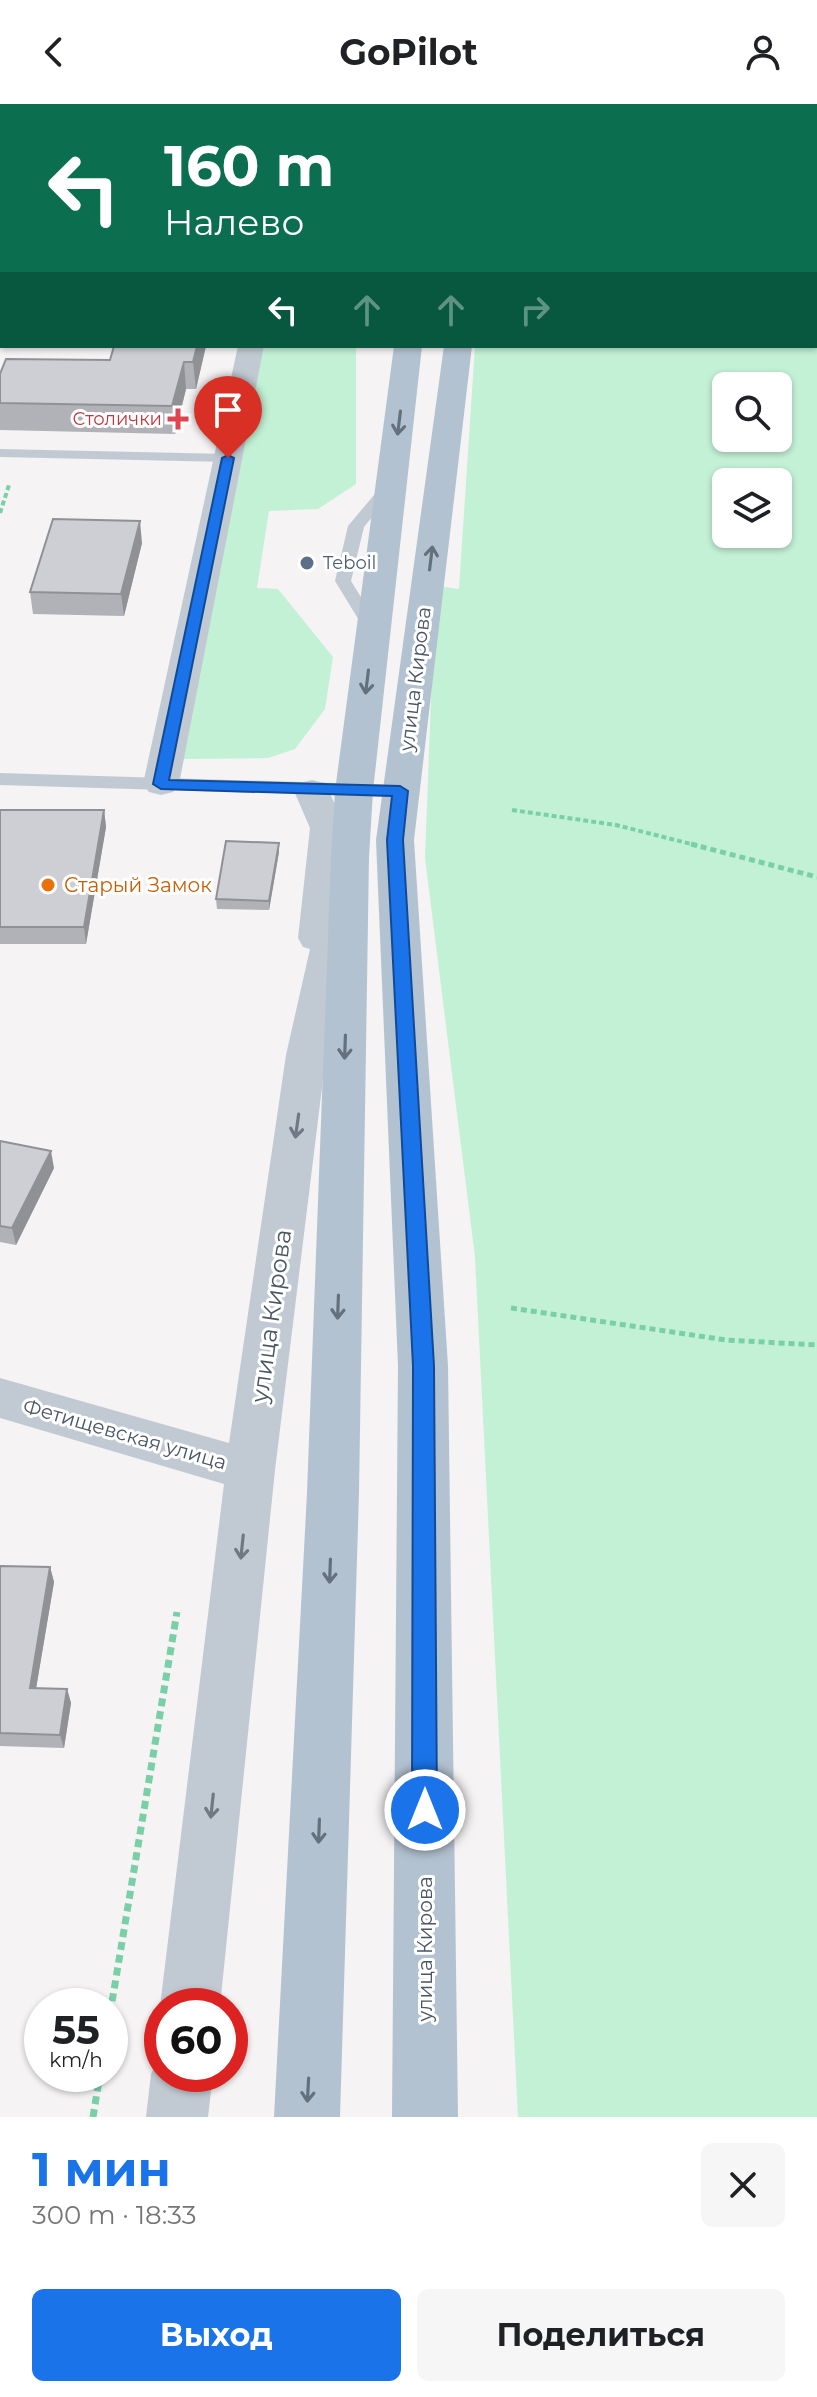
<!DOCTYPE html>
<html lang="ru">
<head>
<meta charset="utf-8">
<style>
	body { margin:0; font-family:Montserrat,sans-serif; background:#f6f6f6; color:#202124; height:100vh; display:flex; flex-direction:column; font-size:30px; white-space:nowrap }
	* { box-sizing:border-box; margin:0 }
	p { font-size:26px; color:#757577 }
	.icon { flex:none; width:44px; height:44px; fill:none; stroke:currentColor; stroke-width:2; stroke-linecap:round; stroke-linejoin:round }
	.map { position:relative; height:2013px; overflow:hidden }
	.side { display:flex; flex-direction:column; background:#fff; flex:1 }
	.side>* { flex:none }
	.top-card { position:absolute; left:0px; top:0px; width:818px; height:244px; box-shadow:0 2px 6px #0004; background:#0b6e4f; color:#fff; overflow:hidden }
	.buttons { position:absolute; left:712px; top:268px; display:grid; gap:16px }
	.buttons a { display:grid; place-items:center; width:80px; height:80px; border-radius:12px; background:#fff; box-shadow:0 2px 6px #0004; font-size:40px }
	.speed { position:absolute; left:24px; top:1884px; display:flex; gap:16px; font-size:40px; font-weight:700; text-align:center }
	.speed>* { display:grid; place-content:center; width:104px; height:104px; border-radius:50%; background:#fff; box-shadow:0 2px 6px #0004; line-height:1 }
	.speed small { font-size:20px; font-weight:400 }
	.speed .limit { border:12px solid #d22; background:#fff; color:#111 }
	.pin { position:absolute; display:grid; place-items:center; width:68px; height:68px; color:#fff; margin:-82px -34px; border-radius:50% 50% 50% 0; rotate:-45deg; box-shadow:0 0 8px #0007 }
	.pin .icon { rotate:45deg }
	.me { position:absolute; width:88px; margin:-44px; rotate:0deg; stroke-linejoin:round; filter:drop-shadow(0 0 6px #0008) }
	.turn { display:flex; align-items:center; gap:28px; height:168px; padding:0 32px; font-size:36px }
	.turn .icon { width:104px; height:104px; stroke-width:2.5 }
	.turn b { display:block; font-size:56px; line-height:68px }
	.lanes { display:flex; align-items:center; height:76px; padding:0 32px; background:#0003; justify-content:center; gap:40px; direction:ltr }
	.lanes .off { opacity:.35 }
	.round { display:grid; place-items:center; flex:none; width:84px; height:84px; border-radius:12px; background:#f6f6f6 }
	.head { display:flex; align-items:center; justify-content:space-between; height:136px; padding:0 32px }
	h1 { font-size:48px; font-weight:700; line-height:60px; color:#1a73e8 }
	.primary-button { display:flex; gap:16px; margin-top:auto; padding:16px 32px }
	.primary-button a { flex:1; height:92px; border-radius:12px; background:#1a73e8; color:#fff; font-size:32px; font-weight:700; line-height:92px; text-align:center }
	.primary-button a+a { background:#f6f6f6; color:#202124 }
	header { display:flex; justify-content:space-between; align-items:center; height:104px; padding:0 32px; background:#fff; font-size:36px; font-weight:700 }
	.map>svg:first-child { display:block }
</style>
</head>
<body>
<header><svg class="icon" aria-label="back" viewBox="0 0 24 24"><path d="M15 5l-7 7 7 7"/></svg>GoPilot<svg class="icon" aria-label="person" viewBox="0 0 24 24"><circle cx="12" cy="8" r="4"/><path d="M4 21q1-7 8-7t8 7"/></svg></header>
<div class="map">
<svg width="817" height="2013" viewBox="0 0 817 2013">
	<rect width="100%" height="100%" fill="#f5f3f3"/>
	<path fill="#c3f1d5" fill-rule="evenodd" d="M817,198V2013H518L475,1153L425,754L435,490L444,483L459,485L475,242H816ZM726,282H778V334H726ZM726,378H778V430H726Z
		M264,242H356V380L318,405L269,407L257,484L278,485L333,553L325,605L295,645L268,654L180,655Z"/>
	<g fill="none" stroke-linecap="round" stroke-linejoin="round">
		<path stroke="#7ad0a6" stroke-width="3" stroke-dasharray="3 2" stroke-linecap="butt" d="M65,0L71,2
			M224,1L242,2
			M83,2L87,0"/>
		<path stroke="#7ad0a6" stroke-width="4" stroke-dasharray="5 3" stroke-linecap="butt" d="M0,409L9,381
			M512,706L616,721L699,742"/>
		<path stroke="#7ad0a6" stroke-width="5" stroke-dasharray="6 4" stroke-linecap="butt" d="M691,740L817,773
			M511,1204L726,1236L817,1241"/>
		<path stroke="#7ad0a6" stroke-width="7" stroke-dasharray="8 5" stroke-linecap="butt" d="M110,1910L177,1508
			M93,2013L100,1970"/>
		<path fill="#c1cad2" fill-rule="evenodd" d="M665,0H677V2H665Z
			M816,39H817V45H816Z
			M0,81H2V89H0Z
			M0,221H2L0,234Z
			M0,345L228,350L235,354L228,358L0,353Z
			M390,376L398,381L364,423L351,477L382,527L374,532L368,531L335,477L348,422L385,378Z
			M0,669L400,681L409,687L400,693L0,681Z"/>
		<path fill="#c1cad2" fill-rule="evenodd" d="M289,0H311V2H289Z
			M238,242H264L179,680L173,688L161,691L149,688L143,680Z
			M312,676L325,679L346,724L340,790L352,793L358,802L326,951L275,1366L220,1902H162V1907L160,1902L224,1380L0,1314V1274L229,1339L286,951L310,845L303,843L298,834L310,724L294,687L299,679Z
			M162,1947V1970H213L208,2013H146L151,1970Z"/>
		<path fill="#b3c2d1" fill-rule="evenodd" d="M426,0H448V2H426Z
			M467,0H489V2H467Z
			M394,242H422L373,687L369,753L359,1389L340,2013H274L307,1389L331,753L335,687Z
			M444,242H472L414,736L448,1262L458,2013H392L398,1262L376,736Z"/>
	</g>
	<path fill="#b0b2b7" d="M114,242H206L196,285H186L175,330L0,326V270L110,256Z
		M142,439L124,512L33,510L30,488Z
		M0,706H104L106,723L86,840H0Z
		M279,739V748L269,806L217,805L216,795Z
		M0,1037L54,1064L16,1141L0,1138Z
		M0,1462L50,1463L54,1478L36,1584L67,1585L71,1599L64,1644L0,1642Z"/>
	<path fill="#909195" d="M197,242H206L196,285L193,258Z
		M184,258L186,285L175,330L172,302Z
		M140,417L142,439L124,512L121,490Z
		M104,706L106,723L86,840L84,823Z
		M279,739V748L269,806V797Z
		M51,1047L54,1064L16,1141L12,1124Z
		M50,1463L54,1478L34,1597L30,1584Z
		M67,1585L71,1599L64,1644L60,1631Z"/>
	<path fill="#cdcfd5" stroke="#909195" stroke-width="2" d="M147,0H220L219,2H146Z
		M114,242H197L193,258H184L172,302L0,299V270L6,255L110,256Z
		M53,415L140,417L121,490L30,488Z
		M0,706H104L84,823H0Z
		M226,737L279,739L269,797L216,795Z
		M0,1037L51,1047L12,1124L0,1122Z
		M0,1462L50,1463L30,1584L67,1585L60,1631L0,1629Z"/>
	<defs><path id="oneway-shaft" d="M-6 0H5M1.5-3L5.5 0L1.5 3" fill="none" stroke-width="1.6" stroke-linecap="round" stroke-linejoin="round" transform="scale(2)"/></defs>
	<g stroke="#64717d">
		<use href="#oneway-shaft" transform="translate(399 319) rotate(97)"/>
		<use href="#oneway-shaft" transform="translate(431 454) rotate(-83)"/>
		<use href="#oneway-shaft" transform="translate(367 578) rotate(97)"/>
		<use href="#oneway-shaft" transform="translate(345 943) rotate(92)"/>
		<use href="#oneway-shaft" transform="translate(338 1203) rotate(92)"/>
		<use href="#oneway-shaft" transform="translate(330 1467) rotate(92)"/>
		<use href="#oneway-shaft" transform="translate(319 1727) rotate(92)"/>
		<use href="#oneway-shaft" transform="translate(308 1986) rotate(93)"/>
	</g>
	<g stroke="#6e7983">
		<use href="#oneway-shaft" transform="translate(297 1022) rotate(98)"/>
		<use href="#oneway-shaft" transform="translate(242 1443) rotate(96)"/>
		<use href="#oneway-shaft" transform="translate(212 1702) rotate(96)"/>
	</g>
	<path fill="#1a73e8" stroke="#114b97" stroke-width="2" d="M228,351L234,354L169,676L400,682L408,687L403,736L434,1262L437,1706L433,1715L425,1718L416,1715L412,1706L413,1262L387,736L392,692L161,685L153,680L222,354Z"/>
	<path fill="#e0444e" stroke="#fff" stroke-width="3" d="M174 303h8v8h8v8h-8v8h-8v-8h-8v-8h8z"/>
	<circle fill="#5c6f8a" stroke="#fff" stroke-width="3" cx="307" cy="459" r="8"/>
	<circle fill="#e8710a" stroke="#fff" stroke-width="3" cx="48" cy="781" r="8"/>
	<g text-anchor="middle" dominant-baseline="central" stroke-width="6" stroke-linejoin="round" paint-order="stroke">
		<g font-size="18" fill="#be3a42" stroke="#fff" text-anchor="end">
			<text x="162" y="315">Столички</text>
		</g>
		<g font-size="18" fill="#4e5e75" stroke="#fff" text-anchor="start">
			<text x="323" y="459">Teboil</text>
		</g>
		<g font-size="20" fill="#4a5661" stroke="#fff">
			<text transform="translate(415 575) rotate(-83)">улица Кирова</text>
			<text transform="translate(125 1330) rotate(16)">Фетищевская улица</text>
			<text transform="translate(425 1845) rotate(-90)">улица Кирова</text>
		</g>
		<g font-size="20" fill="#c56008" stroke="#fff" text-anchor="start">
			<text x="64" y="781">Старый Замок</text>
		</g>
		<g font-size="24" fill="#4a5661" stroke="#fff">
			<text transform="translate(271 1212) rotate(-82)">улица Кирова</text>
		</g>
	</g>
</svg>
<div class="buttons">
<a><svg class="icon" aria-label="search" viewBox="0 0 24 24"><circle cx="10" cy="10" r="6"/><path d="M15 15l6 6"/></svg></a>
<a><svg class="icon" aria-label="layers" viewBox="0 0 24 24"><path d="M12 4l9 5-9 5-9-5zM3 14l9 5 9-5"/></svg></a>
</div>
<div class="speed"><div>55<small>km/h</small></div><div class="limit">60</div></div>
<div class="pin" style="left:228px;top:354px;background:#d93025"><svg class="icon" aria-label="arrive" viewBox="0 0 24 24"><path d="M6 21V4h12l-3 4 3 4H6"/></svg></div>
<svg class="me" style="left:425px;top:1706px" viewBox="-20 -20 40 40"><circle r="17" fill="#1a73e8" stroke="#fff" stroke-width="3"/><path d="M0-11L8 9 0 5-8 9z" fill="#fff"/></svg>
<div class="top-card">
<div class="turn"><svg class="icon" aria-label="left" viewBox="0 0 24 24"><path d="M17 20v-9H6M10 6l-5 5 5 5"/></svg><div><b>160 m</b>Налево</div></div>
<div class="lanes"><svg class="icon" aria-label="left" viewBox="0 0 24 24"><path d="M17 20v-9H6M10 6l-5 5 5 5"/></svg><svg class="icon off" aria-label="ahead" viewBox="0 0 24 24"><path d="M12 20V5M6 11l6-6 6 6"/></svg><svg class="icon off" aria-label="ahead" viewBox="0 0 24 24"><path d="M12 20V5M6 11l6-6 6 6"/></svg><svg class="icon off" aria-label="right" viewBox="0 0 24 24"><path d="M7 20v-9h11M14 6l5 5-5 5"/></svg></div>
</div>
</div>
<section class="side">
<div class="head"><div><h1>1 мин</h1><p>300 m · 18:33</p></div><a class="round"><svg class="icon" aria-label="close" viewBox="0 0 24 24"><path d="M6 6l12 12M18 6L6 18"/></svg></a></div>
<div class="primary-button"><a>Выход</a><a>Поделиться</a></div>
</section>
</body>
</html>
